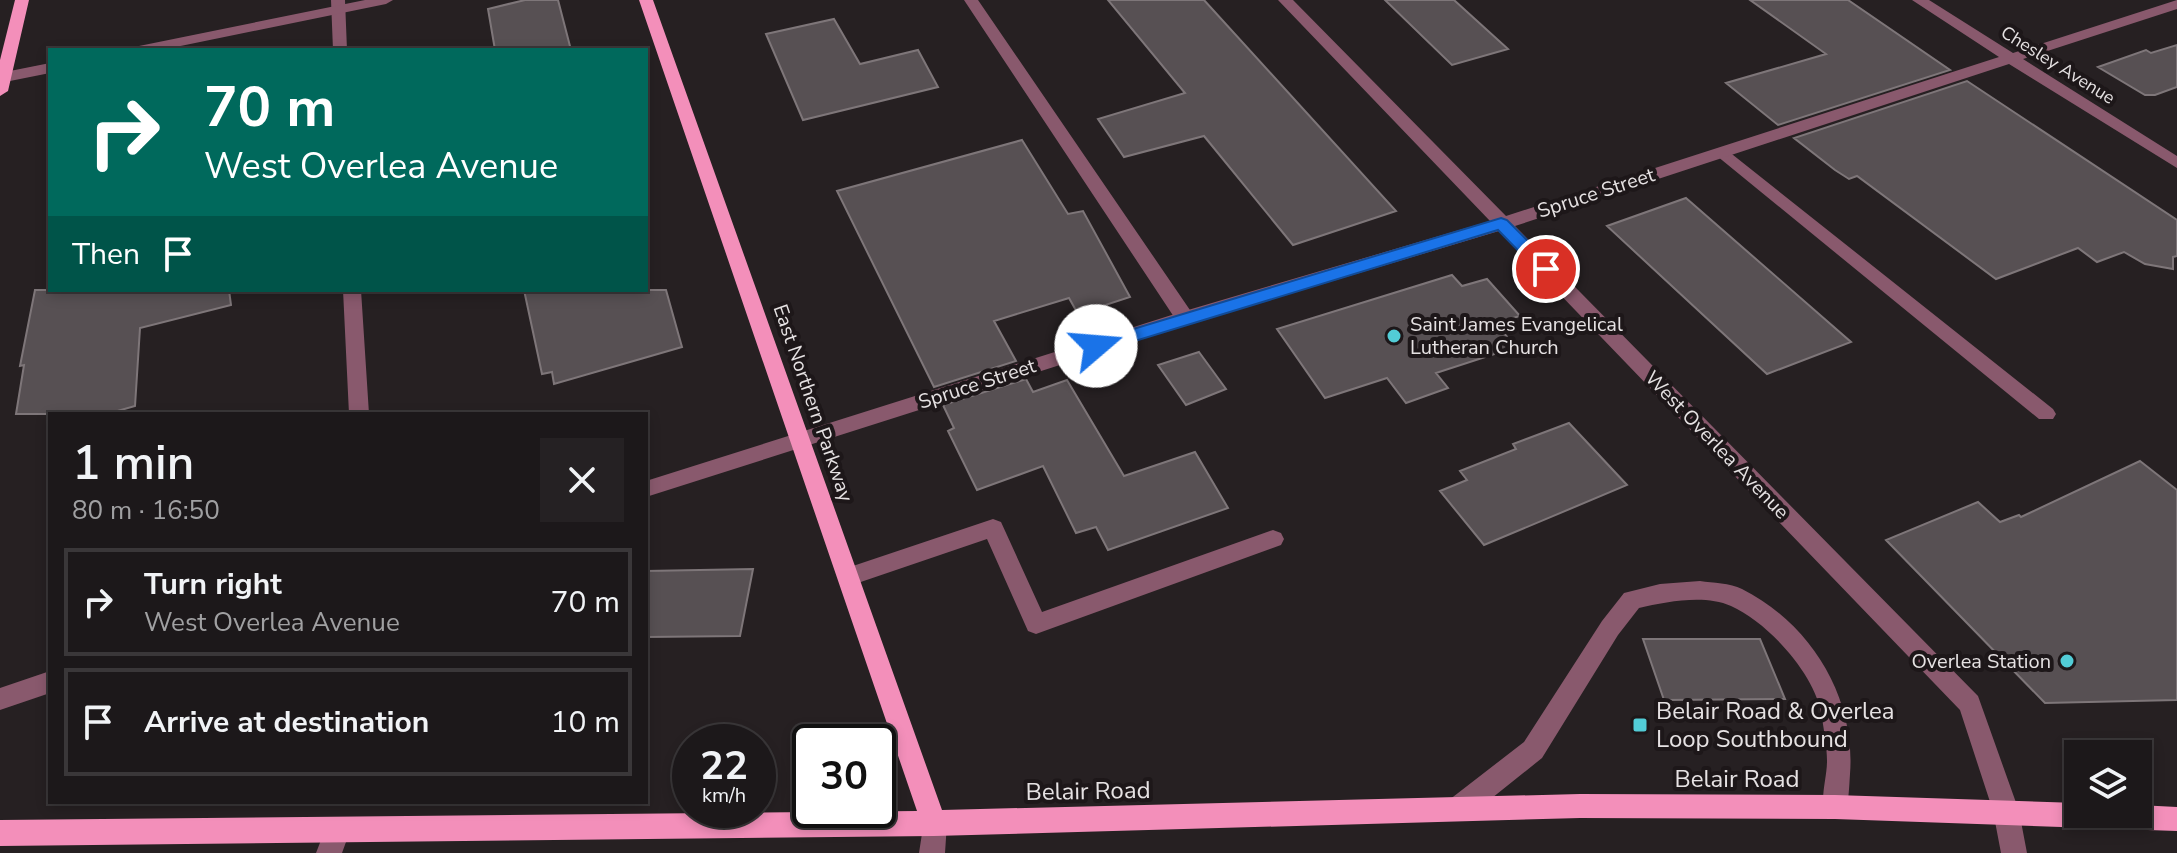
<!DOCTYPE html>
<html lang="en">
<head>
<meta charset="utf-8">
<style>
	body { margin:0; font-family:"Nunito Sans",sans-serif; background:#252123; color:#f1f3f6; height:100vh; display:flex; flex-direction:column; font-size:30px; white-space:nowrap }
	* { box-sizing:border-box; margin:0 }
	p { font-size:26px; color:#a0a0a2 }
	.icon { flex:none; width:44px; height:44px; fill:none; stroke:currentColor; stroke-width:2; stroke-linecap:round; stroke-linejoin:round }
	.map { position:relative; flex:1; overflow:hidden }
	.side { position:absolute; left:48px; top:412px; width:600px; height:392px; display:flex; flex-direction:column; background:#1c181a; border-radius:0px; box-shadow:0 4px 12px #0003,0 0 0 2px #3a3739 }
	.side>* { flex:none }
	.guide { position:absolute; left:48px; top:48px; width:600px; height:244px; border-radius:0px; box-shadow:0 4px 12px #0003,0 0 0 2px #3a3739; background:#00695c; color:#fff; overflow:hidden }
	.buttons { position:absolute; left:2064px; top:740px; display:grid; gap:16px }
	.buttons a { display:grid; place-items:center; width:88px; height:88px; border-radius:0px; background:#1c181a; box-shadow:0 4px 12px #0003,0 0 0 2px #3a3739; font-size:40px }
	.speed { position:absolute; left:672px; top:724px; display:flex; gap:16px; font-size:40px; font-weight:700; text-align:center }
	.speed>* { display:grid; place-content:center; width:104px; height:104px; border-radius:50%; background:#1c181a; box-shadow:0 4px 12px #0003,0 0 0 2px #3a3739; line-height:1 }
	.speed small { font-size:20px; font-weight:400 }
	.speed .limit { border:4px solid #111; border-radius:12px; background:#fff; color:#111 }
	.pin { position:absolute; display:grid; place-items:center; width:68px; height:68px; color:#fff; margin:-34px; border:4px solid #fff; border-radius:50%; box-shadow:0 2px 8px #0007 }
	.me { position:absolute; width:88px; margin:-44px; rotate:72deg; stroke-linejoin:round; filter:drop-shadow(0 0 6px #0008) }
	.turn { display:flex; align-items:center; gap:28px; height:168px; padding:0 24px; font-size:36px }
	.turn .icon { width:104px; height:104px; stroke-width:2.5 }
	.turn b { display:block; font-size:56px; line-height:68px }
	.then { display:flex; align-items:center; height:76px; padding:0 24px; background:#0003; gap:16px; font-size:30px }
	.round { display:grid; place-items:center; flex:none; width:84px; height:84px; border-radius:0px; background:#252123 }
	.headline { display:flex; align-items:center; justify-content:space-between; height:136px; padding:0 24px }
	h1 { font-size:48px; font-weight:600; line-height:60px }
	ul { padding:0; list-style:none }
	li { display:flex; align-items:center; gap:24px; height:108px; margin:0 16px 12px; padding:0 8px; border:4px solid #3a3739; border-radius:0px }
	li div { flex:1 }
	li b { display:block; font-size:30px }
	li em { font-style:normal }
	.map>svg:first-child { display:block }
</style>
</head>
<body>
<div class="map">
<svg width="2177" height="853" viewBox="0 0 2177 853">
	<rect width="100%" height="100%" fill="#262022"/>
	<path fill="#575053" stroke="#7e7679" stroke-width="2" d="M525,0H558L571,50H495L488,9Z
		M1108,0H1204L1396,211L1293,245L1204,136L1124,157L1098,119L1185,93Z
		M1385,0H1454L1508,49L1452,65Z
		M1750,0H1848L1950,70L1778,125L1726,83L1826,54Z
		M834,19L860,64L918,50L938,87L803,120L766,34Z
		M2177,45V87L2155,95H2145L2098,67L2146,50L2151,53Z
		M1967,81L2177,220V256L2173,257V269L2145,264L2124,252L2097,262L2078,248L1996,279L1857,176L1849,179L1835,170L1794,138Z
		M1022,140L1068,214L1083,211L1130,297L1078,314L1069,298L994,321L1016,361L934,387L837,191Z
		M1686,198L1851,342L1767,374L1607,226Z
		M1452,275L1462,286L1487,279L1520,316L1495,323L1516,347L1436,373L1448,388L1406,403L1387,378L1325,398L1277,329Z
		M35,290H229L231,305L140,328L135,406L107,414H16L24,365L20,366Z
		M524,290H666L682,347L554,384L552,372L542,374Z
		M1199,352L1226,389L1186,405L1158,365Z
		M1026,379L1033,392L1067,380L1124,476L1195,452L1228,508L1108,550L1096,527L1076,533L1043,466L977,490L948,431L954,428L943,405Z
		M1569,423L1627,485L1484,545L1440,491L1467,480L1460,471L1516,449L1513,444Z
		M2140,461L2177,490V700L2045,703L1886,540L1978,502L2000,522L2019,515L2021,517Z
		M753,569L740,636L646,637V571Z
		M1643,639H1760L1785,699L1664,700Z"/>
	<g fill="none" stroke-linecap="round" stroke-linejoin="round">
		<path fill="#89596d" fill-rule="evenodd" d="M331,0H345L347,50H333Z
			M964,0H978L1192,313L1194,318L1192,323H1178Z
			M1723,147L2053,409L2056,414L2053,419H2039L1717,156L1715,152Z
			M343,290H361L369,414H349Z
			M993,519L1001,522L1042,612L1273,530L1281,533L1284,539L1281,545L1036,634L1028,631L987,539L849,586L841,584L838,577L841,570Z
			M1700,581C1713,583 1730,583 1742,589C1810,623 1856,697 1850,774C1849,788 1849,803 1844,816L1835,819L1826,816C1819,799 1827,779 1827,761C1827,747 1824,731 1822,718C1817,676 1769,623 1731,606C1704,594 1666,602 1639,608L1618,635L1542,758L1467,818L1458,821L1449,818L1445,809L1449,800L1524,742L1602,621L1624,593L1660,584Z"/>
		<path fill="#89596d" fill-rule="evenodd" d="M365,0H393L386,4L161,50H132L139,46Z
			M1278,0H1293L1506,216L1999,57L1912,0H1929L2013,53L2177,0V9L2023,59L2177,156V168L2009,64L1515,226L1978,696L2019,811L2027,853H2001L1993,811L1960,710L1499,231L1192,323L646,497V481L1178,313L1490,221Z
			M50,63V73L0,83V73Z
			M50,671V693L0,710V688Z
			M934,810L943,814L947,823L945,853H919L925,814Z
			M337,818L346,822L350,831L342,853H316L328,822Z"/>
		<path fill="#f38fba" fill-rule="evenodd" d="M15,0H29L8,91L0,96V60Z
			M639,0H653L942,810L1580,794L1835,795L2078,803V814H2138V805L2177,807V831L1835,819L1580,818L934,836L0,846V820L917,811Z"/>
	</g>
	<path fill="#1a73e8" stroke="#114b97" stroke-width="2" d="M1501,218L1507,220L1552,265V273H1540L1498,230L1096,353L1088,346L1090,342Z"/>
	<g fill="#52ccd6" stroke="#1d1719" stroke-width="3">
		<circle cx="1394" cy="336" r="8"/>
		<circle cx="2067" cy="661" r="8"/>
		<rect x="1632" y="717" width="16" height="16" rx="4"/>
	</g>
	<g text-anchor="middle" dominant-baseline="central" stroke-width="8" stroke-linejoin="round" paint-order="stroke">
		<g font-size="18" fill="#e6e2e3" stroke="#1d1719">
			<text transform="translate(2058 65) rotate(32)">Chesley Avenue</text>
		</g>
		<g font-size="20" fill="#e6e2e3" stroke="#1d1719">
			<text transform="translate(1596 193) rotate(-18)">Spruce Street</text>
			<text transform="translate(977 384) rotate(-18)">Spruce Street</text>
			<text transform="translate(813 403) rotate(71)">East Northern Parkway</text>
			<text transform="translate(1717 445) rotate(46)">West Overlea Avenue</text>
		</g>
		<g font-size="20" fill="#e6e2e3" stroke="#1d1719" text-anchor="start">
			<text x="1410" y="324">Saint James Evangelical<tspan x="1410" dy="23">Lutheran Church</tspan></text>
			<text x="2051" y="661" text-anchor="end">Overlea Station</text>
		</g>
		<g font-size="24" fill="#e6e2e3" stroke="#1d1719" text-anchor="start">
			<text x="1656" y="711">Belair Road &amp; Overlea<tspan x="1656" dy="28">Loop Southbound</tspan></text>
		</g>
		<g font-size="24" fill="#e6e2e3" stroke="#1d1719">
			<text x="1737" y="779">Belair Road</text>
			<text transform="translate(1088 791) rotate(-1)">Belair Road</text>
		</g>
	</g>
</svg>
<div class="buttons">
<a><svg class="icon" aria-label="layers" viewBox="0 0 24 24"><path d="M12 4l9 5-9 5-9-5zM3 14l9 5 9-5"/></svg></a>
</div>
<div class="speed"><div>22<small>km/h</small></div><div class="limit">30</div></div>
<div class="pin" style="left:1546px;top:269px;background:#d93025"><svg class="icon" aria-label="arrive" viewBox="0 0 24 24"><path d="M6 21V4h12l-3 4 3 4H6"/></svg></div>
<svg class="me" style="left:1096px;top:346px" viewBox="-20 -20 40 40"><circle r="19" fill="#fff"/><path d="M0-13L10 11 0 6-10 11z" fill="#1a73e8"/></svg>
<div class="guide">
<div class="turn"><svg class="icon" aria-label="right" viewBox="0 0 24 24"><path d="M7 20v-9h11M14 6l5 5-5 5"/></svg><div><b>70 m</b>West Overlea Avenue</div></div>
<div class="then">Then<svg class="icon" aria-label="arrive" viewBox="0 0 24 24"><path d="M6 21V4h12l-3 4 3 4H6"/></svg></div>
</div>
<section class="side">
<div class="headline"><div><h1>1 min</h1><p>80 m · 16:50</p></div><a class="round"><svg class="icon" aria-label="close" viewBox="0 0 24 24"><path d="M6 6l12 12M18 6L6 18"/></svg></a></div>
<ul>
<li><svg class="icon" aria-label="right" viewBox="0 0 24 24"><path d="M7 20v-9h11M14 6l5 5-5 5"/></svg><div><b>Turn right</b><p>West Overlea Avenue</p></div><em>70 m</em></li>
<li><svg class="icon" aria-label="arrive" viewBox="0 0 24 24"><path d="M6 21V4h12l-3 4 3 4H6"/></svg><div><b>Arrive at destination</b></div><em>10 m</em></li>
</ul>
</section>
</div>
</body>
</html>
